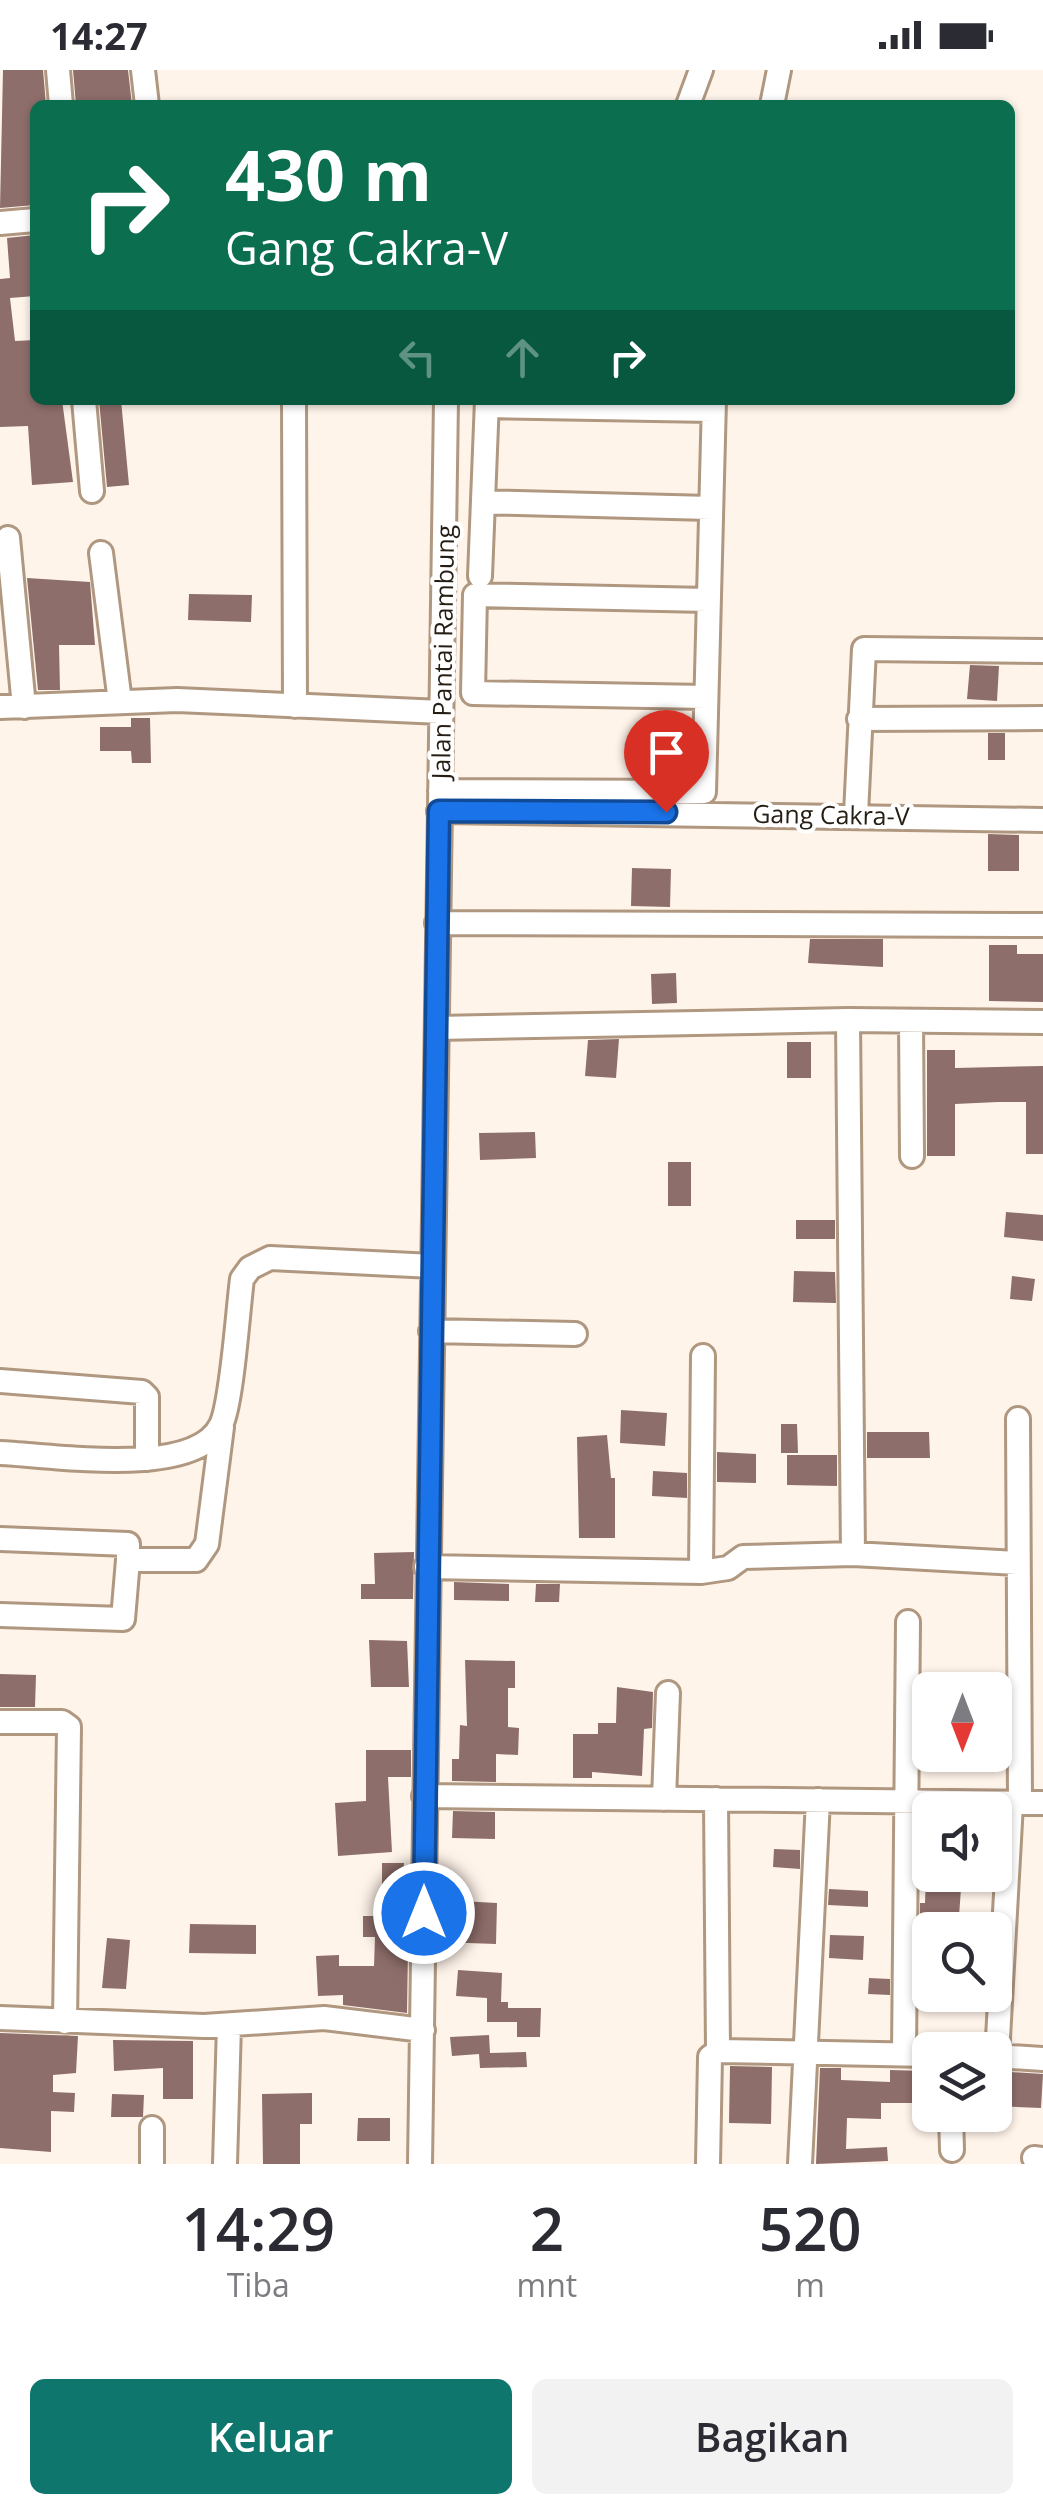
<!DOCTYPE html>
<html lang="id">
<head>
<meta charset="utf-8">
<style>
	body { margin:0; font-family:"Open Sans",sans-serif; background:#f2f2f3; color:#2b2b33; height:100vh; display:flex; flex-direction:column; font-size:38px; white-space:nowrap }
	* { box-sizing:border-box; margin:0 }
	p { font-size:32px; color:#7c7c81 }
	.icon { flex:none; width:55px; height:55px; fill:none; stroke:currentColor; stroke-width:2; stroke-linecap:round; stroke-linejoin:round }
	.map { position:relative; height:2094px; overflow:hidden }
	.details { display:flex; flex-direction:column; background:#fff; flex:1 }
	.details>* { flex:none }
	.hud { position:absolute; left:30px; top:30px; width:985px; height:305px; border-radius:15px; box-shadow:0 2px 8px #0004; background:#0b6e4f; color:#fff; overflow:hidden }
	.needle { width:65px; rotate:180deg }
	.buttons { position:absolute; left:912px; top:1602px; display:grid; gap:20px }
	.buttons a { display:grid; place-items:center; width:100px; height:100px; border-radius:15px; background:#fff; box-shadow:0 2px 8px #0004; font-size:50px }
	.pin { position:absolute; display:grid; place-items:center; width:85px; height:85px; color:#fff; margin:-102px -42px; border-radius:50% 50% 50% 0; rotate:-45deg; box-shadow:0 0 10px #0007 }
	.pin .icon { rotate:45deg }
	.me { position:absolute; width:110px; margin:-55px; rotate:0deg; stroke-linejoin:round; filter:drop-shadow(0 0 8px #0008) }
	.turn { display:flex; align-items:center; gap:35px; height:210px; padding:0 30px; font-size:45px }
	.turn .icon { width:130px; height:130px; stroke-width:2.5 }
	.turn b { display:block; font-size:70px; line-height:85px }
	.lanes { display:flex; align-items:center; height:95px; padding:0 30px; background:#0003; justify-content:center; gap:50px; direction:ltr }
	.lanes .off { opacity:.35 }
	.eta { display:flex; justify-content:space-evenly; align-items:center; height:170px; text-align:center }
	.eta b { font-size:60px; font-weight:600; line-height:70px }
	.cta { display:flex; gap:20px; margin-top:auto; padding:20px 30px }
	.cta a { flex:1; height:115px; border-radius:15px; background:#0f766e; color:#fff; font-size:40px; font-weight:600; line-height:115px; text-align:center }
	.cta a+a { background:#f2f2f3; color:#2b2b33 }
	.status { display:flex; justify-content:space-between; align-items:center; height:70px; padding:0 50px; background:#fff; direction:ltr }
	.status svg { height:28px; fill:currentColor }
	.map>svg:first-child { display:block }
</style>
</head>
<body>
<div class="status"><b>14:27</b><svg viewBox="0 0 49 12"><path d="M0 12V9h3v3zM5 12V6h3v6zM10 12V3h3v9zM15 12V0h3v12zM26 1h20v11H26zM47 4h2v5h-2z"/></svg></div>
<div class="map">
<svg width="1043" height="2094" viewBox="0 0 1043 2094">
	<rect width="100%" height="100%" fill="#fff4ea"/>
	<path fill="#8e6e6b" d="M3,0H43L46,35H35V135L0,138Z
		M73,0H128L132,35H76Z
		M35,165V226L10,228L15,271L35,270V330H62L73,412L32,415L28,356L0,357V209L10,208L7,168Z
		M99,330H121L129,415L107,417Z
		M27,508L90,512L95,575H59L60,620H38Z
		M189,524L252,525L251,552L188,550Z
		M970,595L999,596L997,631L967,629Z
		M131,648H150L151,693H132L131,681H100V657H131Z
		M988,663H1005V690H988Z
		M988,764L1019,765V801H988Z
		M632,798L671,799L670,837L631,836Z
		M810,869H883V897L808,893Z
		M989,875H1017V884H1043V932L989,931Z
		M676,903L677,933L652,934L651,904Z
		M619,969L616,1008L585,1006L588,970Z
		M787,972H811V1008H787Z
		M927,980H955V998L1043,996V1084H1026V1032H998L955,1034V1086H927Z
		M535,1062L536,1088L480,1090L479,1063Z
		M668,1092H691V1136H668Z
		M1006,1142L1043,1145V1171L1004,1167Z
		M796,1150H835V1169H796Z
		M794,1201L835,1202L836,1233L793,1232Z
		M1012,1206L1035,1209L1032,1231L1010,1229Z
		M621,1340L667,1343L665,1376L620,1373Z
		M781,1354H797L798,1383H781Z
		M867,1362H929L930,1388H867Z
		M607,1365L611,1408H615V1468H579L577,1367Z
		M717,1382L756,1384V1413L717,1412Z
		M787,1385H837V1416L787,1415Z
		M653,1401L687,1403V1428L652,1426Z
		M414,1482L413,1529H361V1514H375L374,1483Z
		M454,1512L509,1514V1531L454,1530Z
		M536,1514H560L559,1532H535Z
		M369,1570L407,1571L409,1617H371Z
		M465,1590L515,1591V1618H508V1657L519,1658L518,1685L496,1684V1712L452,1711V1689H459L460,1655L467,1656Z
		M0,1604L36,1605L35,1637H0Z
		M617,1617L653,1622L652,1658L644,1659L642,1706L592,1702V1708H573V1664H598V1653H616Z
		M366,1680H411V1707H388L392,1782L338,1786L335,1733L366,1731Z
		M453,1741L495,1742V1769L452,1768Z
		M774,1779L800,1780V1799L773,1797Z
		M382,1793H404L398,1877L408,1878L407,1943L343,1935V1925L318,1926L316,1886L339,1885V1896H374L375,1867H363V1846H382Z
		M926,1805H962L958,1860H930V1927L920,1926V1833H925Z
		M829,1819L868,1821V1837L828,1835Z
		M442,1830L497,1833L496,1874L440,1872Z
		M190,1854L256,1855V1884L189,1883Z
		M830,1865L864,1866L863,1890L829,1888Z
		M107,1868L130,1870L126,1919L102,1918Z
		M458,1900L502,1903L501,1932H508V1938H541L540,1967H517V1952H487V1928L456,1926Z
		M869,1908L890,1909V1925L868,1924Z
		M0,1963L78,1966L76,2003L53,2005V2022L75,2023L74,2042L51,2041V2082L0,2078Z
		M489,1965L490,1983L526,1982L527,1997L480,1998L479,1984L452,1986L450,1967Z
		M113,1970L193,1971V2029H163V1998L114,2001Z
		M730,1996L772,1997L771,2054L729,2053Z
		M820,1998H841V2010L890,2012V2000L926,2001L925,2021H913V2033H881V2049L847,2048L846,2079L887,2077L888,2091L816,2094Z
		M995,2001L1043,2004L1041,2038L995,2036Z
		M312,2023V2054H300V2094H263L262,2024Z
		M112,2024L144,2025L143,2047H111Z
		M358,2048H390V2071H357Z"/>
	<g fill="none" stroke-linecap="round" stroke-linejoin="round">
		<g stroke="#b09780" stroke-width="28">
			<path id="minor" d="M58,0L61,35
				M143,0L147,35
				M688,35L701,0
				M772,35L779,0
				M0,153L35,150
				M84,330L92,421
				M294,330L295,636
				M487,336L712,340
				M484,432L710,438
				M8,468L24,637
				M101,483L120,632
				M480,506L487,330
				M706,627L473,623L475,525L708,530
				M0,637L177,630L441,642
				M859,649L1043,648
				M440,721L704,722L714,330
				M439,741L1043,750
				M856,744L864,579L1043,581
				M437,853L1043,855
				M848,950L853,1484
				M911,951L912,1086
				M437,958L848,950L1043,952
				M431,1261L575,1264
				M0,1311L142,1322L147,1327V1389
				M1018,1349L1020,1732
				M0,1383C52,1385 195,1409 221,1355C232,1333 238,1239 242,1209L250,1198L270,1188L433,1196
				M0,1469L128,1474V1490H196L207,1474L222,1357
				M426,1497L701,1502L728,1498L743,1487L853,1484L1017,1493
				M701,1502L703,1286
				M0,1545L123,1549L128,1490
				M0,1652H62L69,1657L65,1952
				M424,1726L1043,1733
				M664,1729L668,1623
				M0,1948L204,1956L324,1948L423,1960
				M718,1981L930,1985
				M904,1984L908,1552
				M995,1986L1043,1989
				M997,1986L1011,1734
				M951,2045L952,2080
				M1034,2088L1043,2089
				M152,2094V2058
				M225,2094L229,1955
				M420,2094L446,330
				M708,2094L710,1987L718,1981L716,1729
				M800,2094L818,1730"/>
		</g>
		<use href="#minor" stroke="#fff" stroke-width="22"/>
	</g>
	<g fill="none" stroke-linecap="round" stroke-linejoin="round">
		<g stroke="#114b97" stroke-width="25">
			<path id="route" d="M424,1843L439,741L666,742"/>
		</g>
		<use href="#route" stroke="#1a73e8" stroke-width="18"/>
	</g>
	<g text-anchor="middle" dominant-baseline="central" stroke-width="8" stroke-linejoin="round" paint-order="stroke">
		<g font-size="25" fill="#261d14" stroke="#fff">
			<text transform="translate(442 582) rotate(-89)">Jalan Pantai Rambung</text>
			<text transform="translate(831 744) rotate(1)">Gang Cakra-V</text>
		</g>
	</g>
</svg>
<div class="buttons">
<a><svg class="needle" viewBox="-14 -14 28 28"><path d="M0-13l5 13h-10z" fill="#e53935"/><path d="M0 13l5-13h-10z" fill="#7c7c81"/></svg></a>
<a><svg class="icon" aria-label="sound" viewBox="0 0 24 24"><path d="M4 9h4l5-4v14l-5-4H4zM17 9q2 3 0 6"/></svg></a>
<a><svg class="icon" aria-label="search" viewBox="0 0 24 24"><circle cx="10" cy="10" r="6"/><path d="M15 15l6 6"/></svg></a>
<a><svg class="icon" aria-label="layers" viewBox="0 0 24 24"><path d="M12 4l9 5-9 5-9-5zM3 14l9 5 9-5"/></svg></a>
</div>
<div class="pin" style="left:666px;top:742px;background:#d93025"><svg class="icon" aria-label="arrive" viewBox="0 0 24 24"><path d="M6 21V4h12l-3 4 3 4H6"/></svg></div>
<svg class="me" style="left:424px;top:1843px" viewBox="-20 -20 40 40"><circle r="17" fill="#1a73e8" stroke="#fff" stroke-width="3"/><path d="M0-11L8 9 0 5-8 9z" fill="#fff"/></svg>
<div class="hud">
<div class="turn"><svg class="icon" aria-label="right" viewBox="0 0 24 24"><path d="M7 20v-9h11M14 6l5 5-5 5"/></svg><div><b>430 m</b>Gang Cakra-V</div></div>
<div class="lanes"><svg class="icon off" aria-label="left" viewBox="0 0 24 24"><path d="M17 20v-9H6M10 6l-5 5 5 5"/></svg><svg class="icon off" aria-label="ahead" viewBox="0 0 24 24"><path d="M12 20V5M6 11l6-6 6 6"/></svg><svg class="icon" aria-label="right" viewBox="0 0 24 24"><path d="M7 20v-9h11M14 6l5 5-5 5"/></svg></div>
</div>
</div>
<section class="details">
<div class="eta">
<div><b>14:29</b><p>Tiba</p></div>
<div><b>2</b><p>mnt</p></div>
<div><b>520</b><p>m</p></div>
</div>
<div class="cta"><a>Keluar</a><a>Bagikan</a></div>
</section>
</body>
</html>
